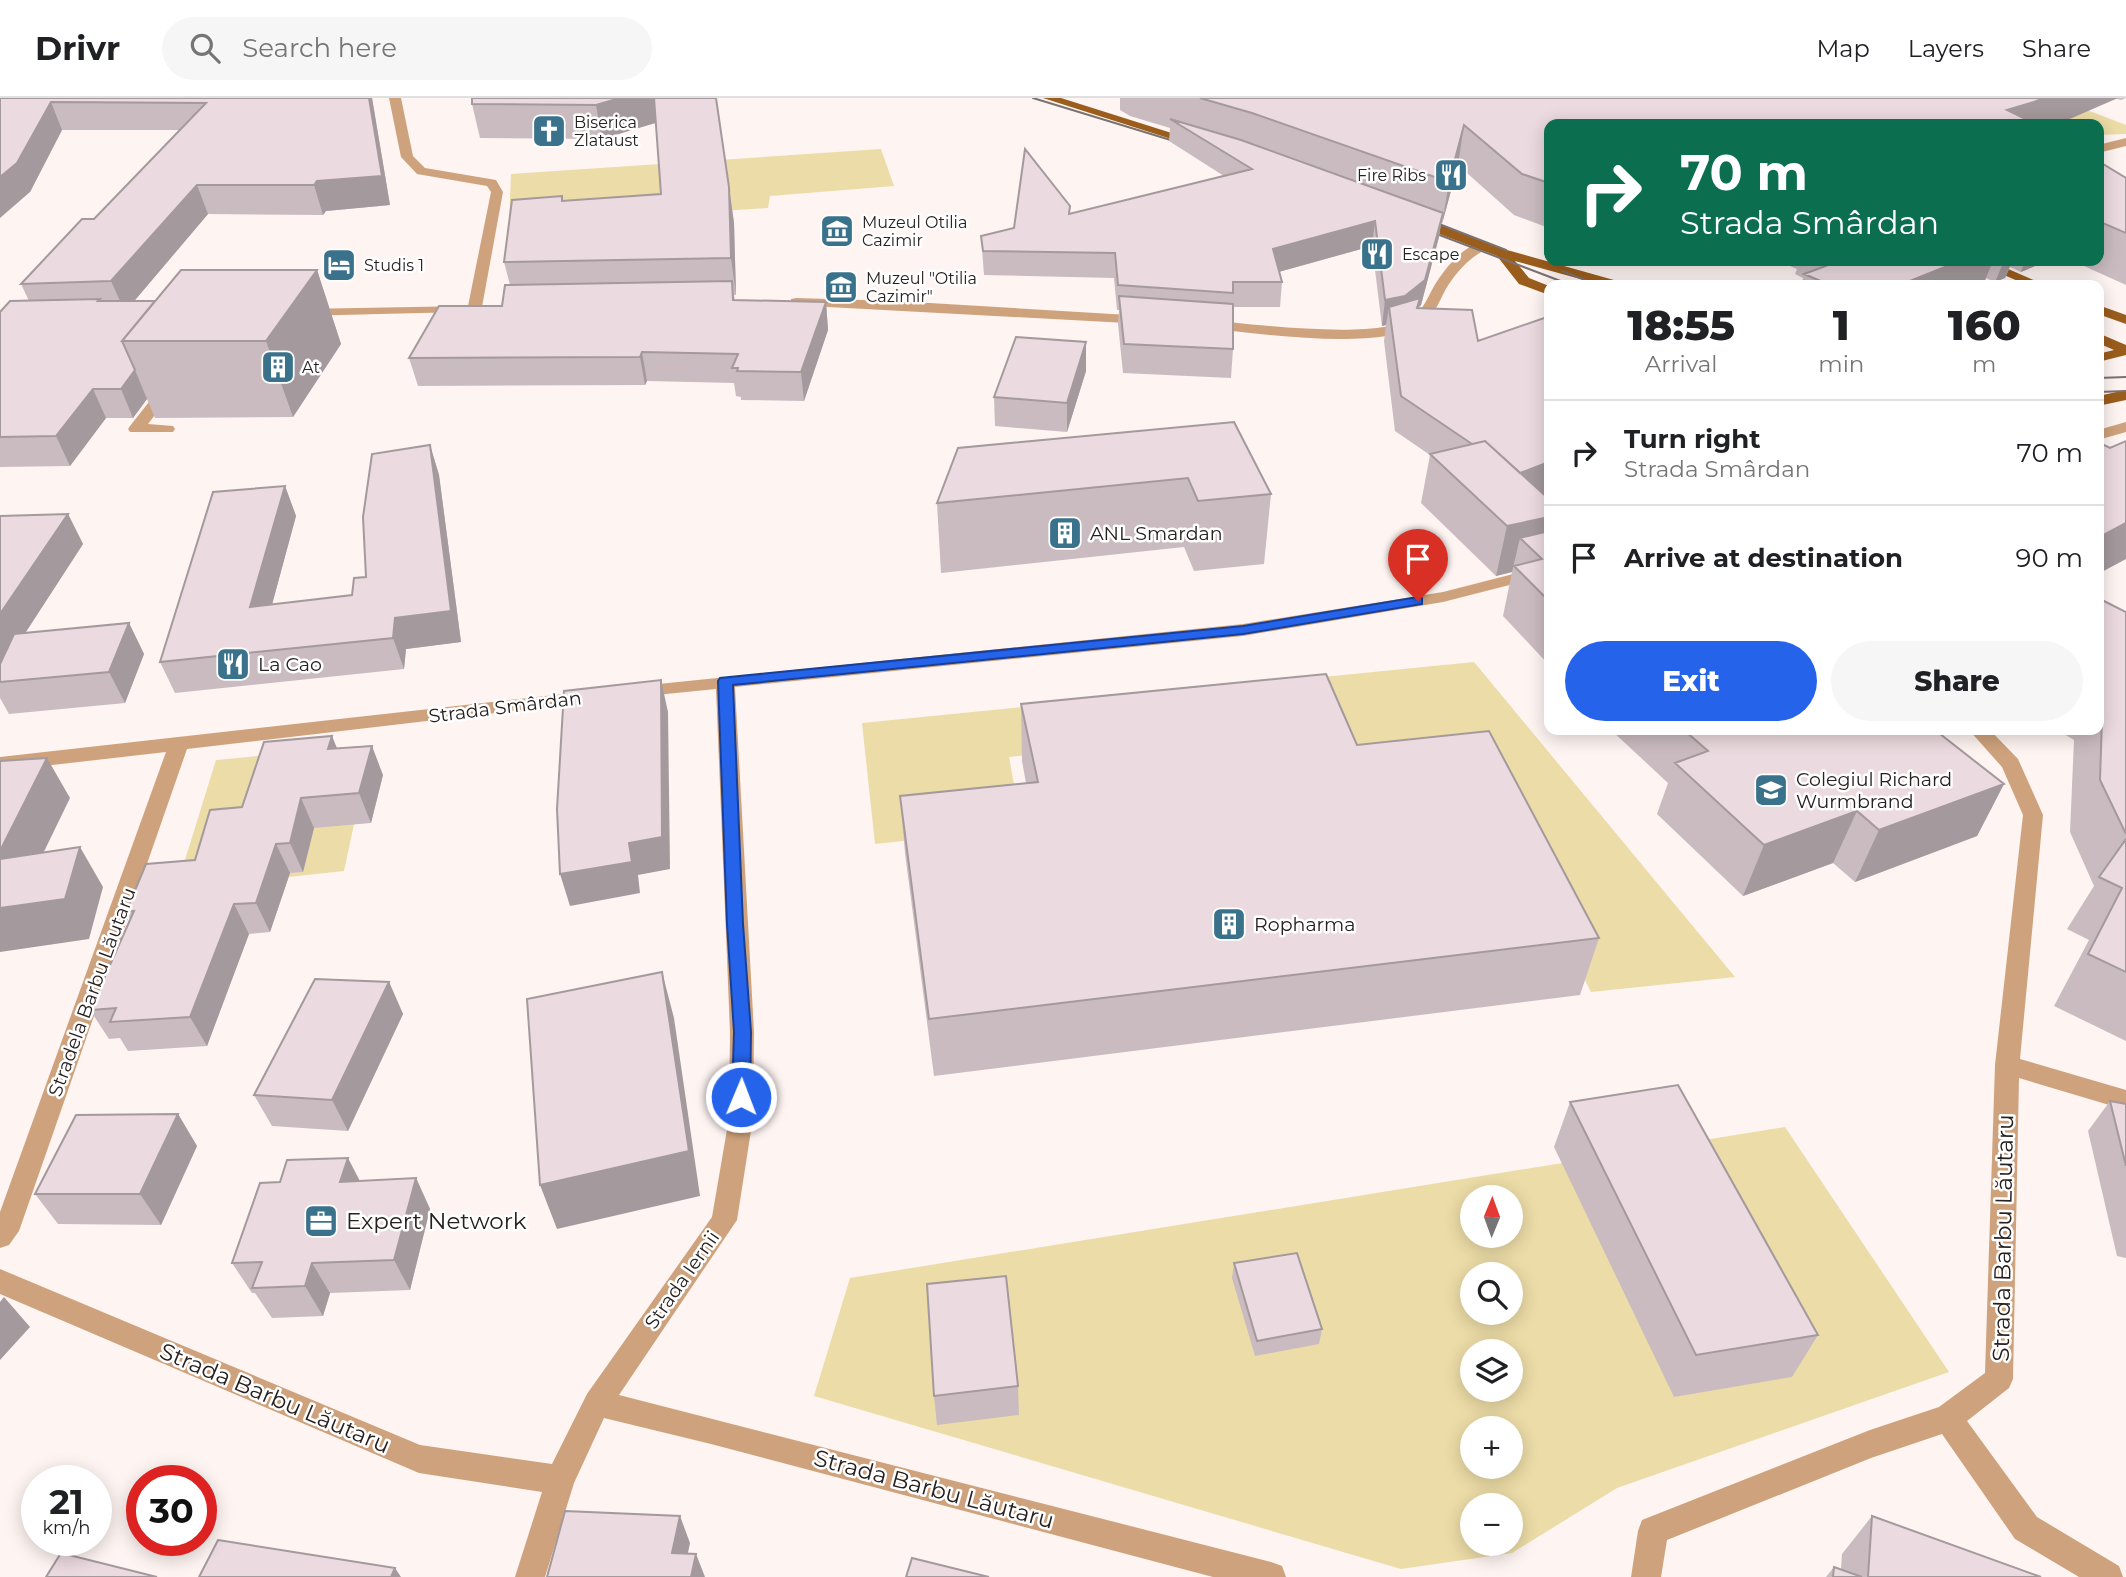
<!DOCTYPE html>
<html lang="en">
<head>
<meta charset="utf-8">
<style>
	body { margin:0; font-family:Montserrat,sans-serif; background:#f6f6f6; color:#202124; height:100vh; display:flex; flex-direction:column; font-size:26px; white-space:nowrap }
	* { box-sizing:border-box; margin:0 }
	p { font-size:23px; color:#757577 }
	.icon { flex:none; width:38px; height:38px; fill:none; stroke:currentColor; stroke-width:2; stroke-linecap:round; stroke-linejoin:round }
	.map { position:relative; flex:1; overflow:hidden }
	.details { position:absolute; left:1544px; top:182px; width:560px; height:455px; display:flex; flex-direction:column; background:#fff; border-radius:14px; box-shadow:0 4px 18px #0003 }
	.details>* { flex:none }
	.banner { position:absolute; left:1544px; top:21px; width:560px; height:147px; border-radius:14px; box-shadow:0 4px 18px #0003; background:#0b6e4f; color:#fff; overflow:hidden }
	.needle { width:46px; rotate:1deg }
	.buttons { position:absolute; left:1460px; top:1087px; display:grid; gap:14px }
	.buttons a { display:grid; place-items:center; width:63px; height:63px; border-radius:50%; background:#fff; box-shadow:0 4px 18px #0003; font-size:35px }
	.speed { position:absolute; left:21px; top:1367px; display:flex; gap:14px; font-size:35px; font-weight:700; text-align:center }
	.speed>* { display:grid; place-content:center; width:91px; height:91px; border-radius:50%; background:#fff; box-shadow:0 4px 18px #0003; line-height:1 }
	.speed small { font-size:18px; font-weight:400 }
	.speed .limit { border:10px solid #d22; background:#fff; color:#111 }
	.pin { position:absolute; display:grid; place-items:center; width:60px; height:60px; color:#fff; margin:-72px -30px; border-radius:50% 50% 50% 0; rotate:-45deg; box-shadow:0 0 7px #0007 }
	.pin .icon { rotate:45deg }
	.me { position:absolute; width:77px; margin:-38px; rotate:1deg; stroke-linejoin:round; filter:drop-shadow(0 0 5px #0008) }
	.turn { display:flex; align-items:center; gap:24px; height:147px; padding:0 21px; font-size:32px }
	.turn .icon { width:91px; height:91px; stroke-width:2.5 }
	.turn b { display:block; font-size:49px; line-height:60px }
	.eta { display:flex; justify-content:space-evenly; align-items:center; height:119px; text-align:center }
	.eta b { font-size:42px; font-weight:800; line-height:49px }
	.action { display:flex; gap:14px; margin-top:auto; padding:14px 21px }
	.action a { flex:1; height:80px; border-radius:42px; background:#2563eb; color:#fff; font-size:28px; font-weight:800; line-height:80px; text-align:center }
	.action a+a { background:#f6f6f6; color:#202124 }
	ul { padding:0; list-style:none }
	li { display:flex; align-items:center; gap:21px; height:105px; padding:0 21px; border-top:2px solid #e0e0e0 }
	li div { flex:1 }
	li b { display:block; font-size:26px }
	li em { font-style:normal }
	header { display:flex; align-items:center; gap:42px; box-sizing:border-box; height:98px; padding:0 35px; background:#fff; border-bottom:2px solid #e0e0e0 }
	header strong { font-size:33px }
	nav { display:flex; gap:38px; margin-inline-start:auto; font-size:24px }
	.search { width:490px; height:63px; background:#f6f6f6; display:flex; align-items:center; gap:18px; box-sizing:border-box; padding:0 24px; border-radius:38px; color:#757577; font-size:26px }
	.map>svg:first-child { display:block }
</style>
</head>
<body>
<header>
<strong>Drivr</strong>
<div class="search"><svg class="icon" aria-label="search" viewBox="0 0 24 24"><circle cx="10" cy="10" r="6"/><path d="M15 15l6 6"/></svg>Search here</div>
<nav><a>Map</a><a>Layers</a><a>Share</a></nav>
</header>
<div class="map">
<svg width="2126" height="1479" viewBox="0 0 2126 1479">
	<rect width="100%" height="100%" fill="#fef4f2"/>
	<path fill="#ecdca7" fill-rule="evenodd" d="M2064,3L2126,27V36L2098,37V26H2033Z
		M881,51L894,88L770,98L768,110L509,126L511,76Z
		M1474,564L1735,879L1591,894L1485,682L1356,696L1327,627L1009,659L1022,730L875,746L862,625Z
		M371,647L344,773L176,791L216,662Z
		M1785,1029L1949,1274L1617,1390L1512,1455L1401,1471L814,1298L850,1180ZM1472,1099H1510V1138H1472ZM1472,1176H1510V1214H1472ZM1472,1253H1510V1292H1472ZM1472,1330H1510V1368H1472ZM1472,1407H1510V1446H1472Z"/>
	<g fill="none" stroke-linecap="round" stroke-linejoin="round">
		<path fill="#cea27c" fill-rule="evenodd" d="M389,0H401L413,58L425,70L496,82L503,94L482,209L480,212L469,211L463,214L298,218V212L303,211L468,208L491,94L487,88L417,76L401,59Z
			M2126,40V48L2098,55V47Z
			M1483,143L1488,144V150C1472,158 1459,171 1449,186C1440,199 1436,217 1423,226C1379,254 1257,235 1205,230L1198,226L1205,222C1247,225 1387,245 1416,217C1424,209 1428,199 1433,190C1444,171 1462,149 1483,143Z
			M796,200L896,203L1145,218L1152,222L1145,226L791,207V201Z
			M169,283L177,288L148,326L173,328L175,331L173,334H130L128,331L130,328L164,285Z
			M2126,324V334L2098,342V332Z
			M1549,467V477L1443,504L1243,538L735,589L754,934L753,1020L737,1122L619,1297L1271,1464L1282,1468L1286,1479H1213L711,1346L604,1320L574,1385L545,1479H515L542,1394L419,1375L0,1196V1171L420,1347L552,1366L587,1296L712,1119L729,1020L730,934L716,591L636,599L629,597L626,593L629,589L1243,526L1443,494Z
			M590,593L597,595L600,599L597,603L187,651L19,1133L9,1147L0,1150V1114L166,654L0,673V659Z
			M1969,632H1990L2018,661L2043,717L2020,961L2126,992V1012L2019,980L2013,1281L2009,1290L1967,1323L2037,1419L2119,1468L2123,1479H2079L2015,1441L1942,1336L1871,1360L1667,1442L1661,1479H1631L1638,1433L1642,1422L1870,1332L1939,1309L1985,1275L1995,967L2023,717L2002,669Z"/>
		<path fill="#9b5d1c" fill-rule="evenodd" d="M1043,0H1061L1200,44L1190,47Z
			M1413,117L1507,152L1621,184L1623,187H1602L1515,163L1529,180L1549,188V197L1519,186L1497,158L1408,124L1407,121Z
			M1923,163H1941L1995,187H1977Z
			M1972,163H1990L2045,187H2027Z
			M2098,207L2126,217V226L2098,216Z
			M2098,235L2126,247V257L2098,264V256L2114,252L2098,245Z
			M2126,292V302L2098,308V298Z"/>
		<path stroke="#7a7271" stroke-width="2" d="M1033,0L1187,47
			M1421,119L1506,152
			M1421,130L1571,187
			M1562,173L1598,187
			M2098,280L2126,279
			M2098,294L2126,293"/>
	</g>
	<path fill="#cabbc0" d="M0,0H372L390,107L326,113L323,117L208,116L134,203H155L317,172L341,246L293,319L155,320L147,301L133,320H106L70,368L0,369V214L29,203L21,186L94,121L179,32H62L30,94Z
		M716,0L734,125L736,197H734L735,202L826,204L828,232L804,303L741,302V299L736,298L734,285L647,283L645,287L418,288L409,260L502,208L510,187L504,164L563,103L661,96L656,24L602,41L480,40L472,6Z
		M1120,0H2126L2121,2L2117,1L1549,26V130L1514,117L1458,67L1442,126L1441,125L1439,139L1421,207L1418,210L1478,243L1549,220V397L1546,398L1549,401V567L1503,518L1512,474L1496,478L1421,405L1430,357L1395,333L1384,243L1386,227L1382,228L1372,148L1279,174L1282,184L1280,209H1233V251L1231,280L1123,275L1118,226L1119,212H1117L1114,180L984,177L981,138L1014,130L1070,108V116L1224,78L1169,43L1170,30L1130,18L1120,12Z
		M2098,63L2126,80V187L2073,163H2098Z
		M1778,163H2047L2021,174L2010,169L2005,180L1995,184L1986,180L1983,187H1801L1803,180L1795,176L1797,171Z
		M1086,273L1067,334L995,328L994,299Z
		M1234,324L1271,396L1264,466L1194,473L1184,449L941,475L937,405Z
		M430,347L439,377L461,544L406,551L404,571L175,595L160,564L285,388L296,418L272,506L352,497L366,479Z
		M68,416L83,446L25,535L129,525L144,556L125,605L9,616L0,600V418Z
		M2098,500L2126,514V943L2054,908L2089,842L2067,831L2094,788L2070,734L2074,642L2057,632H2098Z
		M1021,606L1357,647L1599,840L1580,897L934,978L905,755L900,698L1026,685L1022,663Z
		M1611,632H1935L2004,686L1977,738L1855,784L1833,765L1743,798L1657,716L1668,685Z
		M338,651L383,677L371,725L314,730L303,774L290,775L270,834L249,836L207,948L128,953L120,940L109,941L90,912L130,821L126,814L195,762L242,709Z
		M389,884L403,916L348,1033L272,1028L254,997Z
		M2110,1003L2126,1006V1160L2117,1158L2088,1033Z
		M1570,1004L1818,1237L1792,1279L1674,1299L1554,1049Z
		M178,1016L197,1048L161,1127L58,1126L35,1096Z
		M416,1080L430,1111L410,1192L330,1195L323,1218L272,1220L255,1195H252L232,1165L360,1083Z
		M1234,1165L1322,1231L1319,1246L1255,1258L1232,1180Z
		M1018,1288L1019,1317L937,1327L934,1298Z
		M1872,1418L2041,1479H1826L1834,1469L1841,1471L1842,1456Z"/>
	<path fill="#a4999c" d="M369,0H372L390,107L326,113L323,117L314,87Z
		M620,0H655L659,24L602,41L596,7Z
		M2044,0H2118L2058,26H2001L2007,12Z
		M51,4L62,32L30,94L0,120V79Z
		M1464,27L1458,67L1442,126L1449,84Z
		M197,87L208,116L125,214L111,183Z
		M729,89L734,125L736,197L731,160Z
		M1443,115L1439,139L1421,207L1418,210L1389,209L1386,227L1382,228L1385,202Z
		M1375,123L1372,148L1271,176L1273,151Z
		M1960,163H1993L1983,187H1900Z
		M2004,163H2012L2005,180L1995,184Z
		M2025,163H2047L2021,174Z
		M317,172L341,246L293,319L266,243Z
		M826,204L828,232L804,303L801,274Z
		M1086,244V273L1067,334V305Z
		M642,254L647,283L645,287L640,259Z
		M135,272L147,301L133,320L121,291Z
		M93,291L106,320L70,368L56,338Z
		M430,347L439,377L461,544L406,551L404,571L393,540L395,520Z
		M1549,364V397L1508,412L1516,376Z
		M285,388L296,418L263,540L250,509Z
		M68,416L83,446L0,574V516Z
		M1549,419V465L1542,461L1520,440L1512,474L1496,478L1507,428Z
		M2126,425V461L2098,476V440Z
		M129,525L144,556L125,605L109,574Z
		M661,582L668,614L670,771L638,777L640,795L570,808L560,776L629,745Z
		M332,638L344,667L328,651Z
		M372,648L383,677L371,725L359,695Z
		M47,660L70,700L21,801L0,767V753Z
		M2004,686L1977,738L1855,784L1879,732Z
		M301,700L314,730L303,774L290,745Z
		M1857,713L1833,765L1743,798L1764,747Z
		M276,746L290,775L270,834L256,805Z
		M80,749L103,789L89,841L0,854V810Z
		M234,806L249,836L207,948L190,919Z
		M662,874L674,920L700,1098L557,1131L540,1087Z
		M389,884L403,916L348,1033L332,1002Z
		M178,1016L197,1048L161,1127L140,1096Z
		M348,1060L364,1091L340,1084Z
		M416,1080L430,1111L410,1192L394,1162Z
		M312,1165L330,1195L323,1218L305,1188Z
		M4,1199L30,1229L0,1262V1204Z
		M680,1418L690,1445L683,1479L672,1455Z
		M696,1456L705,1479H691Z
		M395,1470L401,1479H391Z"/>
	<path fill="#ebdadf" stroke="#a4999c" stroke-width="2" d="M0,0H369L382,78L317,83L314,87H197L111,183L21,186L82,121H94L206,5L51,4L17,65L0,79Z
		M472,0H620L596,7L472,6Z
		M654,0H716L729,89L731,160L504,164L512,102L562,98V103L661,96Z
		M1200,0H2044L2034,4L2007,12L2036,26H1549V85L1522,76L1464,27L1449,84L1252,15Z
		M1170,21L1241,42L1443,115L1425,182L1405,198L1385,202L1375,123L1273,151L1282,184H1233V195L1118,187L1115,155L983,153L981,138L1014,130L1025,51L1070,108L1069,116L1252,71Z
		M2098,63L2126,80V135L2098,123Z
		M1839,163H1960L1900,187H1830L1804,176Z
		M181,172H317L266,243H122Z
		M732,183L733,202L826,204L801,274L737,273L738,270H732L738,256L642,254L640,259L409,260L439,208H502L505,187Z
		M1119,198L1233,206V251L1124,246Z
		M1420,200L1417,210L1472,212L1478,243L1547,219L1549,220V364L1520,375L1485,343L1472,346L1401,298L1389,209Z
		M100,201L98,203H155L122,243L135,272L121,291H93L56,338L0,339V214L10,203Z
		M1016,239L1086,244L1067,305L994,299Z
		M1234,324L1271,396L1198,403L1188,380L937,405L958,350Z
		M1485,343L1549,401V419L1507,428L1430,356Z
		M2126,343V425L2098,440V344L2110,350Z
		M430,347L451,513L395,520L393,540L160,564L213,394L285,388L250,509L352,497L354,480L366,479L363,419L372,356Z
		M68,416L0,516V418Z
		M1549,433V503L1514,468L1542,461L1520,440Z
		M2098,500L2126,514V736L2100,682L2103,590L2098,588Z
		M129,525L109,574L0,584V566L14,536Z
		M1326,576L1357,647L1489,633L1599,840L929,921L900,698L1038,684L1021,606Z
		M661,582L662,739L629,745L632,764L560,776L557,711L564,593Z
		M1684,632H1935L2004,686L1879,732L1857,713L1764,747L1675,665L1708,653Z
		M332,638L328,651L372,648L359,695L301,700L290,745L276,746L256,805L234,806L190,919L110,924L116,910L90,912L134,813L126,814L146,766L195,762L210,712L242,709L264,644Z
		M47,660L0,753V663Z
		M2126,741V874L2088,856L2122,790L2099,779Z
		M80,749L65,801L0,810V761Z
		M662,874L689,1053L540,1087L527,901Z
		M315,881L389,884L332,1002L254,997Z
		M1678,987L1818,1237L1696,1257L1570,1004Z
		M2110,1003L2126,1006V1068Z
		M178,1016L140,1096H35L76,1017Z
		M348,1060L340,1084L416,1080L394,1162L312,1165L305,1188L252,1190L262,1164L232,1165L260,1085L280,1084L287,1062Z
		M1297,1155L1322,1231L1257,1243L1234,1165Z
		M1006,1178L1018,1288L934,1298L927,1186Z
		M565,1413L680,1418L672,1455L696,1456L691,1479H547Z
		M1872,1418L2041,1479H1868Z
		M218,1442L395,1470L391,1479H199Z
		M61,1455L157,1479H46Z
		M912,1460L989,1479H906Z
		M1834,1469L1862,1479H1833Z"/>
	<path fill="#2563eb" stroke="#184099" stroke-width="2" d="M1418,499L1422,500V506L1243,536L733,587L743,826L751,934L750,999L748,1004L741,1006L735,1004L732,999L734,934L727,826L718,583L720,580L1243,528Z"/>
	<defs>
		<g id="church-square" transform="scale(1.75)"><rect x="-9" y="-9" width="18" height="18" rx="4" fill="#3a728c" stroke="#fff"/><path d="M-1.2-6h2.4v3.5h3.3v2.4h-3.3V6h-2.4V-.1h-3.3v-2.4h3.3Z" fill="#fff"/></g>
		<g id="restaurant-square" transform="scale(1.75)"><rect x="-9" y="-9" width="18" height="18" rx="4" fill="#3a728c" stroke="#fff"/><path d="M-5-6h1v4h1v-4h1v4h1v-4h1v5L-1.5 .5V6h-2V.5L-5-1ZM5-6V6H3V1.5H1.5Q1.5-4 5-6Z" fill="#fff"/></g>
		<g id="museum-square" transform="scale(1.75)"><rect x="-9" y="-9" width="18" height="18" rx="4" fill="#3a728c" stroke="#fff"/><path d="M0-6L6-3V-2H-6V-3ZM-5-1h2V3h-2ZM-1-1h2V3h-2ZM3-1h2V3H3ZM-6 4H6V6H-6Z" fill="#fff"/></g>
		<g id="hotel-square" transform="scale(1.75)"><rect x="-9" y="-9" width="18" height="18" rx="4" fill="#3a728c" stroke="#fff"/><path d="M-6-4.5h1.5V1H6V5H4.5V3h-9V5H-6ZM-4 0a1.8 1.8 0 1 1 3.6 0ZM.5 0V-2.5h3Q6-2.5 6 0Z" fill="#fff"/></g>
		<g id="building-square" transform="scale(1.75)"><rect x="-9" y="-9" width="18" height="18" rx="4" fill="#3a728c" stroke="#fff"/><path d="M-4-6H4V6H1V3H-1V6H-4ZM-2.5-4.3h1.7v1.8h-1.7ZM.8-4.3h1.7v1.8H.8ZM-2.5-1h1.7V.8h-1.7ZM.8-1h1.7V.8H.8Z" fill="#fff"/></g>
		<g id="school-square" transform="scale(1.75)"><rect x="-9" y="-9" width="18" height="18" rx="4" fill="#3a728c" stroke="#fff"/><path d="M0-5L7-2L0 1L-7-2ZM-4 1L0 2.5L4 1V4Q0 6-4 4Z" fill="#fff"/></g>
		<g id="office-square" transform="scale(1.75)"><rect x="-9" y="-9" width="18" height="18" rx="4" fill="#3a728c" stroke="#fff"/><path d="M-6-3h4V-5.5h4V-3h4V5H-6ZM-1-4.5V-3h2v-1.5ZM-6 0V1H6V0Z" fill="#fff"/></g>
	</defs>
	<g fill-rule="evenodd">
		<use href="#church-square" x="549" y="33"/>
		<use href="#restaurant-square" x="1451" y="77"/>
		<use href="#museum-square" x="837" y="133"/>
		<use href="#restaurant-square" x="1377" y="156"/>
		<use href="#hotel-square" x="339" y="167"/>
		<use href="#museum-square" x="841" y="189"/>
		<use href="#building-square" x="278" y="269"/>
		<use href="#building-square" x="1065" y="435"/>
		<use href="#restaurant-square" x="233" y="566"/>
		<use href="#school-square" x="1771" y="692"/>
		<use href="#building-square" x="1229" y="826"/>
		<use href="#office-square" x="321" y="1123"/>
	</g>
	<g text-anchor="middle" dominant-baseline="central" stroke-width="5" stroke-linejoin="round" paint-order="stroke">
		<g font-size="16" fill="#26201f" stroke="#fff" text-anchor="start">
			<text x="574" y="24">Biserica<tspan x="574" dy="18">Zlataust</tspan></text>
			<text x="1426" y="77" text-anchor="end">Fire Ribs</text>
			<text x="862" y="124">Muzeul Otilia<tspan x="862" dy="18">Cazimir</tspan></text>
			<text x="1402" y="156">Escape</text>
			<text x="364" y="167">Studis 1</text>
			<text x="866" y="180">Muzeul "Otilia<tspan x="866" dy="18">Cazimir"</tspan></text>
			<text x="302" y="269">At</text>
		</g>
		<g font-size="19" fill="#26201f" stroke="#fff" text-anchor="start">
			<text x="1090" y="435">ANL Smardan</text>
			<text x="258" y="566">La Cao</text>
			<text x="1796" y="681">Colegiul Richard<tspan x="1796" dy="22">Wurmbrand</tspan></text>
			<text x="1254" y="826">Ropharma</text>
		</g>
		<g font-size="19" fill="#26201f" stroke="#fff">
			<text transform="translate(505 609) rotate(-7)">Strada Smârdan</text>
			<text transform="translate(92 894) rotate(-70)">Stradela Barbu Lăutaru</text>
			<text transform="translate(682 1182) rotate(-55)">Strada Iernii</text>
		</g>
		<g font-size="23" fill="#26201f" stroke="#fff" text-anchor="start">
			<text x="346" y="1123">Expert Network</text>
		</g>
		<g font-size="23" fill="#26201f" stroke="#fff">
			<text transform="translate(2003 1140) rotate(-89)">Strada Barbu Lăutaru</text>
			<text transform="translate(275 1300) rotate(23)">Strada Barbu Lăutaru</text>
			<text transform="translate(934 1391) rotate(15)">Strada Barbu Lăutaru</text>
		</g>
	</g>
</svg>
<div class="buttons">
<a><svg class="needle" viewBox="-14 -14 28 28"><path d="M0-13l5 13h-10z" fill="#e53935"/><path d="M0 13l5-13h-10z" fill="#757577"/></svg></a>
<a><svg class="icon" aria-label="search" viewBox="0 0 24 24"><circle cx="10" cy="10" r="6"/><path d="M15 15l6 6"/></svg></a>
<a><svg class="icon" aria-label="layers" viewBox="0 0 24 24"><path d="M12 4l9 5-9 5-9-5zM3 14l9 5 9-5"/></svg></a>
<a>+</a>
<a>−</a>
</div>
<div class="speed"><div>21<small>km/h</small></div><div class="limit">30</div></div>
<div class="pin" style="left:1418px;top:503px;background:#d93025"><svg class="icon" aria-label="arrive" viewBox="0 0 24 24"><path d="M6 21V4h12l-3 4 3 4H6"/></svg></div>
<svg class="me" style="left:741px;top:999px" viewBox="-20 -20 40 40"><circle r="17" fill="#2563eb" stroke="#fff" stroke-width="3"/><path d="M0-11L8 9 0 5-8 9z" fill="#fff"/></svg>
<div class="banner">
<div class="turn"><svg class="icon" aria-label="right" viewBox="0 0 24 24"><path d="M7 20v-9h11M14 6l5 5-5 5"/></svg><div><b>70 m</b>Strada Smârdan</div></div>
</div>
<section class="details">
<div class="eta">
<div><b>18:55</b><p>Arrival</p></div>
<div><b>1</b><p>min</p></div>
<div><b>160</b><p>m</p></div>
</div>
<ul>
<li><svg class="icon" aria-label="right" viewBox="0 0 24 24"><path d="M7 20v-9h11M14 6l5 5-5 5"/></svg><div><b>Turn right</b><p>Strada Smârdan</p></div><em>70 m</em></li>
<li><svg class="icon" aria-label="arrive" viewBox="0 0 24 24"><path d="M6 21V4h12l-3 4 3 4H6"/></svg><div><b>Arrive at destination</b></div><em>90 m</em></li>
</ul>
<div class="action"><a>Exit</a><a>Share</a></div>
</section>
</div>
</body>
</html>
